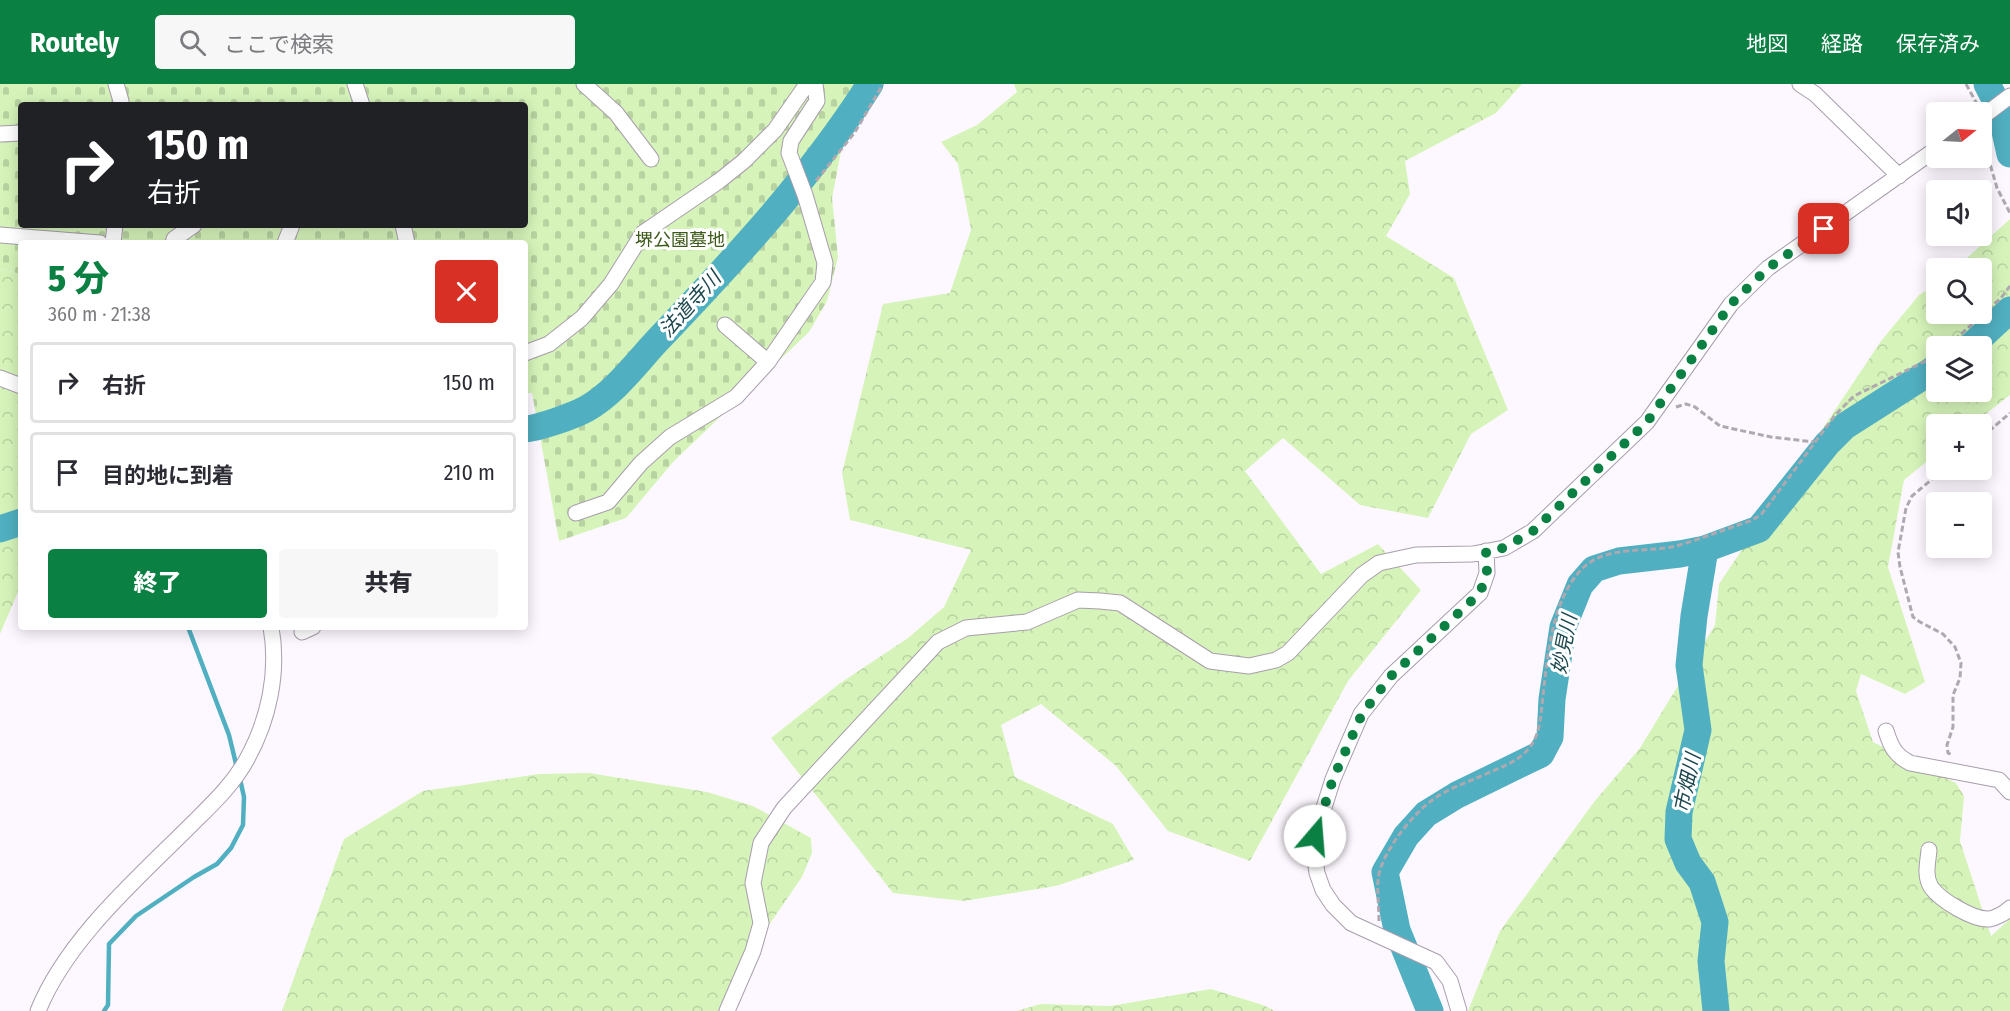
<!DOCTYPE html>
<html lang="ja">
<head>
<meta charset="utf-8">
<style>
	body { margin:0; font-family:"Fira Sans Condensed","Noto Sans JP",sans-serif; background:#f7f7f7; color:#2b2b33; height:100vh; display:flex; flex-direction:column; font-size:22px; white-space:nowrap }
	* { box-sizing:border-box; margin:0 }
	p { font-size:20px; color:#7c7c81 }
	.icon { flex:none; width:33px; height:33px; fill:none; stroke:currentColor; stroke-width:2; stroke-linecap:round; stroke-linejoin:round }
	.map { position:relative; flex:1; overflow:hidden }
	.sheet { position:absolute; left:18px; top:156px; width:510px; height:390px; display:flex; flex-direction:column; background:#fff; border-radius:6px; box-shadow:0 3px 15px #0003 }
	.sheet>* { flex:none }
	.guide { position:absolute; left:18px; top:18px; width:510px; height:126px; border-radius:6px; box-shadow:0 3px 15px #0003; background:#202124; color:#fff; overflow:hidden }
	.needle { width:39px; rotate:72deg }
	.fabs { position:absolute; left:1926px; top:18px; display:grid; gap:12px }
	.fabs a { display:grid; place-items:center; width:66px; height:66px; border-radius:6px; background:#fff; box-shadow:0 3px 15px #0003; font-size:30px }
	.pin { position:absolute; display:grid; place-items:center; width:51px; height:51px; color:#fff; margin:-26px; border-radius:12px; box-shadow:0 3px 9px #0006 }
	.me { position:absolute; width:66px; margin:-33px; rotate:18deg; stroke-linejoin:round; filter:drop-shadow(0 0 4px #0008) }
	.turn { display:flex; align-items:center; gap:21px; height:126px; padding:0 30px; font-size:27px }
	.turn .icon { width:78px; height:78px; stroke-width:2.5 }
	.turn b { display:block; font-size:42px; line-height:51px }
	.round { display:grid; place-items:center; flex:none; width:63px; height:63px; border-radius:6px; background:#f7f7f7 }
	.headline { display:flex; align-items:center; justify-content:space-between; height:102px; padding:0 30px }
	h1 { font-size:36px; font-weight:800; line-height:45px; color:#0b8043 }
	.action { display:flex; gap:12px; margin-top:auto; padding:12px 30px }
	.action a { flex:1; height:69px; border-radius:6px; background:#0b8043; color:#fff; font-size:24px; font-weight:800; line-height:69px; text-align:center }
	.action a+a { background:#f7f7f7; color:#2b2b33 }
	ul { padding:0; list-style:none }
	li { display:flex; align-items:center; gap:18px; height:81px; margin:0 12px 9px; padding:0 18px; border:3px solid #e1e1e2; border-radius:6px }
	li div { flex:1 }
	li b { display:block; font-size:22px }
	li em { font-style:normal }
	header { display:flex; align-items:center; gap:36px; box-sizing:border-box; height:84px; padding:0 30px; background:#0b8043; color:#fff }
	header strong { font-size:28px }
	nav { display:flex; gap:33px; margin-inline-start:auto; font-size:21px }
	.search { width:420px; height:54px; background:#f7f7f7; display:flex; align-items:center; gap:15px; box-sizing:border-box; padding:0 21px; border-radius:6px; color:#7c7c81; font-size:22px }
	.map>svg:first-child { display:block }
</style>
</head>
<body>
<header>
<strong>Routely</strong>
<div class="search"><svg class="icon" aria-label="search" viewBox="0 0 24 24"><circle cx="10" cy="10" r="6"/><path d="M15 15l6 6"/></svg>ここで検索</div>
<nav><a>地図</a><a>経路</a><a>保存済み</a></nav>
</header>
<div class="map">
<svg width="2010" height="927" viewBox="0 0 2010 927">
	<defs>
		<pattern id="forest-crowns" width="20" height="18" patternUnits="userSpaceOnUse" patternTransform="scale(1.5)"><rect width="20" height="18" fill="#d6f4ba"/><path d="M2 6a3 3 0 1 1 6 0M12 15a3 3 0 1 1 6 0" fill="none" stroke="#b8d2a1"/></pattern>
		<pattern id="cemetery-stones" width="16" height="16" patternUnits="userSpaceOnUse" patternTransform="scale(1.5)"><rect width="16" height="16" fill="#d6f4ba"/><path d="M2 7V4a2 2 0 0 1 4 0v3zM10 15v-3a2 2 0 0 1 4 0v3z" fill="#b8d2a1"/></pattern>
	</defs>
	<rect width="100%" height="100%" fill="#fdf8ff"/>
	<path fill="url(#forest-crowns)" fill-rule="evenodd" d="M1014,0H1522L1496,29L1405,77L1410,110L1386,152L1454,194L1508,326L1471,350L1428,434L1360,421L1283,354L1245,387L1321,490L1378,460L1421,506L1348,597L1250,777L1168,747L1116,682L1041,620L1001,641L1015,693L1113,740L1134,776L1056,802L964,817L893,809L771,654L839,600L908,554L944,523L971,466L850,436L842,389L883,220L950,209L971,146L958,80L941,58L977,41L1017,8Z
		M2010,135V311L1973,340H1936V370L1904,396L1888,483L1925,598L1905,610L1861,590L1856,607L1873,658L1956,699L1964,712L1960,757L1991,852L2010,835V927H1468L1500,847L1594,718L1640,664L1715,541L1719,500L1881,257L1919,211L1936,201V230H1982V184H1956ZM1936,262H1982V308H1936Z
		M0,185L21,190V501L0,550Z
		M589,689L707,708L753,722L811,754L812,769L802,793L760,854L734,894L720,922L719,927H282L344,755L423,707L539,690Z
		M1211,905L1263,921L1275,927H1016L1041,920L1110,922Z"/>
	<path fill="url(#cemetery-stones)" fill-rule="evenodd" d="M0,0H854L832,114L838,173L827,217L809,248L674,377L626,434L559,457L532,309H525V159H21V190L0,185ZM21,21H525V141H21Z"/>
	<g fill="none" stroke-linecap="round" stroke-linejoin="round">
		<path stroke="#50afc0" stroke-width="4.5" d="M188,543L229,651L237,684
			M104,927L108,921L109,860L136,832L194,793L217,780L231,764L243,741L244,713L240,695"/>
		<path stroke="#50afc0" stroke-width="27" d="M1987,0L2000,25L2010,70
			M1971,262L2010,226
			M525,345C539,344 573,332 586,325C613,310 634,282 655,259C732,178 810,95 870,0
			M0,445L21,438
			M1705,465L1694,532L1689,581L1698,646L1679,728L1678,755L1688,779L1702,798L1715,838L1711,877L1716,927
			M1430,927L1397,846L1385,788L1406,752L1426,730L1457,711L1541,670L1550,653L1552,615L1563,543L1580,501L1594,485L1619,477L1680,470L1705,465L1759,445L1827,360L1845,342L1936,284"/>
		<g stroke="#a89dac" stroke-width="17">
			<path id="minor" d="M116,0L121,17
				M355,0L362,21
				M584,0L616,29L651,75
				M1800,0L1815,10L1899,92
				M1982,33L2010,12
				M0,50L21,49
				M403,141L407,159
				M0,151L100,159
				M113,159L115,141
				M173,159L174,155L194,141
				M285,159L292,141
				M725,241L768,278
				M525,269L549,260L582,234L611,200L643,149L719,97L744,77L775,46L807,0
				M0,294L21,302
				M576,429L608,418L641,379L670,353L736,313L768,278L823,198L825,179L805,111L789,69L791,57L817,17L815,0
				M302,548L313,543
				M1886,647C1891,663 1895,671 1910,679L1999,696L2010,708
				M1929,766C1928,778 1924,792 1931,803C1940,816 1973,836 1989,835C1996,834 2005,829 2010,824
				M38,927C67,855 137,795 191,741C211,721 233,701 247,675C269,635 279,588 271,543
				M727,927L753,867L761,839L753,799L761,759L784,724L938,558L966,544L1027,538L1078,516L1100,517L1120,519L1210,577L1249,582L1276,576L1288,569L1362,491L1379,479L1416,471L1473,470L1504,464L1533,447L1647,338L1731,220L1768,184L1936,65
				M1459,927L1450,897L1436,878L1351,839L1333,821L1323,806L1317,789L1314,768L1315,752L1333,695L1361,630L1391,592L1480,509L1487,489L1486,467"/>
		</g>
		<path stroke="#aea9b0" stroke-width="3" stroke-dasharray="6 3" stroke-linecap="butt" d="M1966,0L1977,20
			M1985,46L1988,73L1997,104L2010,129
			M816,97L855,48L883,0
			M1948,262L2001,214L2010,202
			M1676,323L1686,320L1695,323L1720,342L1771,353L1814,358
			M1982,353L2010,329
			M1943,386L1912,412L1906,424L1898,468L1900,483L1913,533L1920,538L1943,550L1955,563L1961,579L1960,594L1953,611V643L1947,661L1948,669L1952,671
			M1379,837C1379,823 1377,809 1378,796C1380,771 1411,732 1431,717C1445,706 1463,700 1479,693C1496,685 1518,679 1530,663C1541,649 1541,628 1543,611C1548,570 1552,513 1584,483C1608,461 1648,469 1676,462C1701,455 1725,445 1750,437L1761,431L1836,330L1854,312L1936,272"/>
		<use href="#minor" stroke="#fff" stroke-width="15"/>
	</g>
	<g fill="none" stroke-linecap="round" stroke-linejoin="round">
		<path stroke="#0b8043" stroke-width="10" stroke-dasharray="0 18" d="M1315,752L1333,695L1362,630L1391,592L1480,509L1487,489L1486,467L1504,464L1533,447L1647,338L1731,220L1768,184L1824,145"/>
	</g>
	<g text-anchor="middle" dominant-baseline="central" stroke-width="6" stroke-linejoin="round" paint-order="stroke">
		<g font-size="18" fill="#3d5a19" stroke="#fff">
			<text x="680" y="156">堺公園墓地</text>
		</g>
		<g font-size="20" font-style="italic" fill="#1c474f" stroke="#fff">
			<text transform="translate(690 220) rotate(-48)">法道寺川</text>
			<text transform="translate(1564 560) rotate(-79)">妙見川</text>
			<text transform="translate(1687 699) rotate(-78)">市畑川</text>
		</g>
	</g>
</svg>
<div class="fabs">
<a><svg class="needle" viewBox="-14 -14 28 28"><path d="M0-13l5 13h-10z" fill="#e53935"/><path d="M0 13l5-13h-10z" fill="#7c7c81"/></svg></a>
<a><svg class="icon" aria-label="sound" viewBox="0 0 24 24"><path d="M4 9h4l5-4v14l-5-4H4zM17 9q2 3 0 6"/></svg></a>
<a><svg class="icon" aria-label="search" viewBox="0 0 24 24"><circle cx="10" cy="10" r="6"/><path d="M15 15l6 6"/></svg></a>
<a><svg class="icon" aria-label="layers" viewBox="0 0 24 24"><path d="M12 4l9 5-9 5-9-5zM3 14l9 5 9-5"/></svg></a>
<a>+</a>
<a>−</a>
</div>
<div class="pin" style="left:1824px;top:145px;background:#d93025"><svg class="icon" aria-label="arrive" viewBox="0 0 24 24"><path d="M6 21V4h12l-3 4 3 4H6"/></svg></div>
<svg class="me" style="left:1315px;top:752px" viewBox="-20 -20 40 40"><circle r="19" fill="#fff"/><path d="M0-13L10 11 0 6-10 11z" fill="#0b8043"/></svg>
<div class="guide">
<div class="turn"><svg class="icon" aria-label="right" viewBox="0 0 24 24"><path d="M7 20v-9h11M14 6l5 5-5 5"/></svg><div><b>150 m</b>右折</div></div>
</div>
<section class="sheet">
<div class="headline"><div><h1>5 分</h1><p>360 m · 21:38</p></div><a class="round" style="background:#d93025;color:#fff"><svg class="icon" aria-label="close" viewBox="0 0 24 24"><path d="M6 6l12 12M18 6L6 18"/></svg></a></div>
<ul>
<li><svg class="icon" aria-label="right" viewBox="0 0 24 24"><path d="M7 20v-9h11M14 6l5 5-5 5"/></svg><div><b>右折</b></div><em>150 m</em></li>
<li><svg class="icon" aria-label="arrive" viewBox="0 0 24 24"><path d="M6 21V4h12l-3 4 3 4H6"/></svg><div><b>目的地に到着</b></div><em>210 m</em></li>
</ul>
<div class="action"><a>終了</a><a>共有</a></div>
</section>
</div>
</body>
</html>
